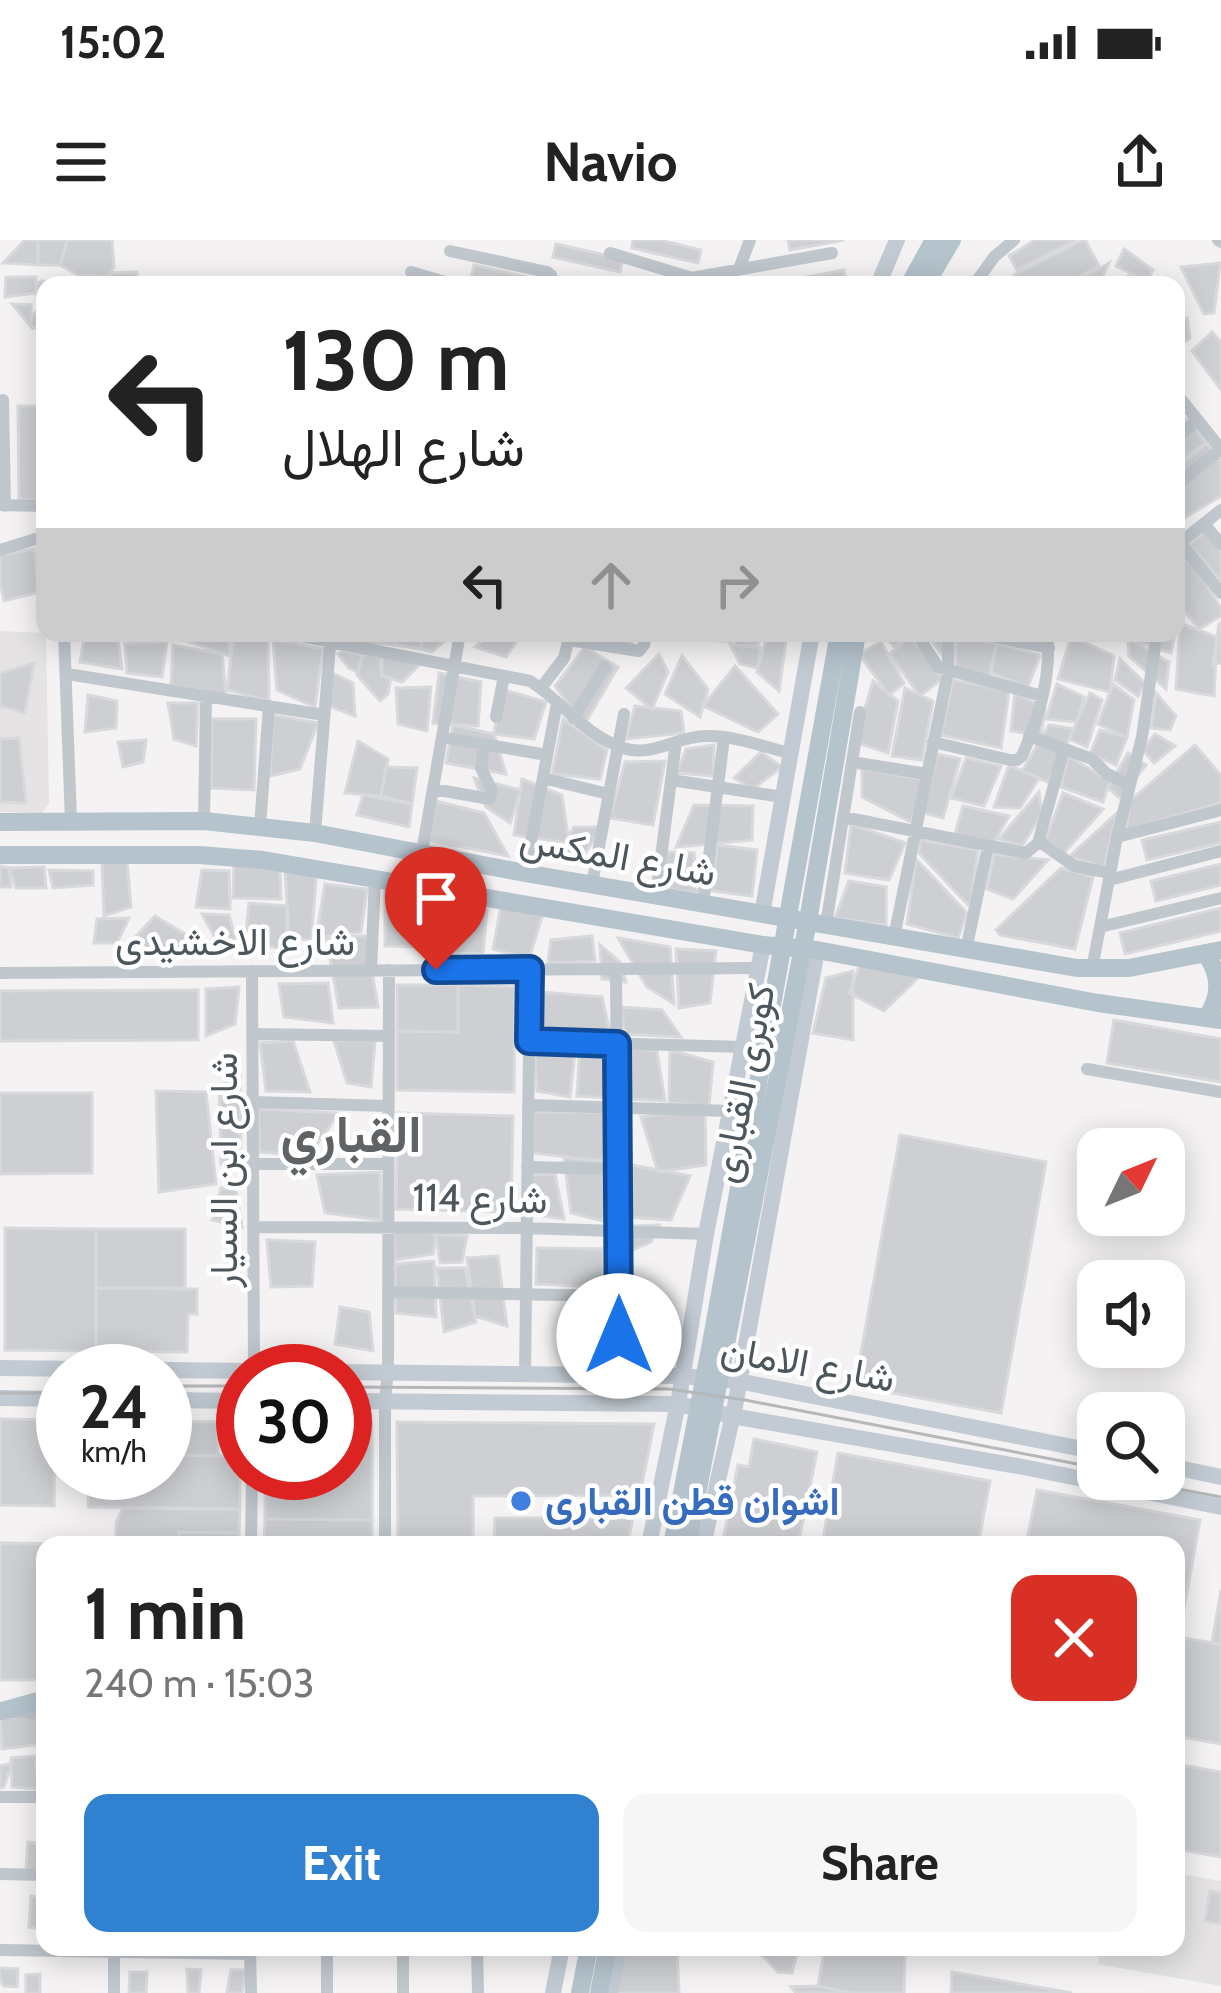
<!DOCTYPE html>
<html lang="en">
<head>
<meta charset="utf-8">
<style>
	body { margin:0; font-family:Cabin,Vazirmatn,sans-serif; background:#f6f6f6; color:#222; height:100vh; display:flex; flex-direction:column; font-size:45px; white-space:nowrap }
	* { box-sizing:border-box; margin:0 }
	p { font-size:39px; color:#767676 }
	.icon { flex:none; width:66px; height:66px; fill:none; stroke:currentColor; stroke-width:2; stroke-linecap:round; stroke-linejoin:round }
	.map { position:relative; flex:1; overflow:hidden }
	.side { position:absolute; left:36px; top:1296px; width:1149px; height:420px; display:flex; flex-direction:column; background:#fff; border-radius:24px; box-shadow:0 6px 30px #0003 }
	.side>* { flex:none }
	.guide { position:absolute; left:36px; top:36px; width:1149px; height:366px; border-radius:24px; box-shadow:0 6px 30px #0003; background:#fff; color:#222; overflow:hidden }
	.needle { width:78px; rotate:47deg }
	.fabs { position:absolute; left:1077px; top:888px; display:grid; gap:24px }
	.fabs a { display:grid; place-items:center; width:108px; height:108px; border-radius:24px; background:#fff; box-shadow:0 6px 30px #0003; font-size:60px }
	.speed { position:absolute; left:36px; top:1104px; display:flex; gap:24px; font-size:60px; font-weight:700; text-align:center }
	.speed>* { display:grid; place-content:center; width:156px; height:156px; border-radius:50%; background:#fff; box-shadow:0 6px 30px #0003; line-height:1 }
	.speed small { font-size:30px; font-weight:400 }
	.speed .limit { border:18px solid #d22; background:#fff; color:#111 }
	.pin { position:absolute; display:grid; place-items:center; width:102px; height:102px; color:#fff; margin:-123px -51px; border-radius:50% 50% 50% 0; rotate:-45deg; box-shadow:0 0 12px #0007 }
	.pin .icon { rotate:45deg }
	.me { position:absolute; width:132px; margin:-66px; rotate:0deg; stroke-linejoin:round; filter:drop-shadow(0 0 9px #0008) }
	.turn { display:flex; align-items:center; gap:42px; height:252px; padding:0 48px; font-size:54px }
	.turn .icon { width:156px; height:156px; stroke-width:2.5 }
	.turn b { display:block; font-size:84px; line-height:102px }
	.lanes { display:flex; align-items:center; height:114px; padding:0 48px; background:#0003; justify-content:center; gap:60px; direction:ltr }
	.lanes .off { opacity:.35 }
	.round { display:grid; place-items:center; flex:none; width:126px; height:126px; border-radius:24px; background:#f6f6f6 }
	.overview { display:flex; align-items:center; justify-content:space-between; height:204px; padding:0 48px }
	h1 { font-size:72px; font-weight:700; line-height:90px }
	.action { display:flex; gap:24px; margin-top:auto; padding:24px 48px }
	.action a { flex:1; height:138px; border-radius:24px; background:#3081d0; color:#fff; font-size:48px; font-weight:700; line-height:138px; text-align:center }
	.action a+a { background:#f6f6f6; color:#222 }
	.status { display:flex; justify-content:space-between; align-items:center; height:84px; padding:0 60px; background:#fff; direction:ltr }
	.status svg { height:33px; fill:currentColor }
	header { display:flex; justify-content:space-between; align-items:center; height:156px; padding:0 48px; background:#fff; font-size:54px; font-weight:700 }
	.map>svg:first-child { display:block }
</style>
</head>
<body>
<div class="status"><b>15:02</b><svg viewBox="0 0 49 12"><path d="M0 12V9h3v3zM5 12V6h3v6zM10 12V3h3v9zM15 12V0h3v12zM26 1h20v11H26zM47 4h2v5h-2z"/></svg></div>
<header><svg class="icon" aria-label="menu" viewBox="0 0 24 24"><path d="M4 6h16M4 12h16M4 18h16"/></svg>Navio<svg class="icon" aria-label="share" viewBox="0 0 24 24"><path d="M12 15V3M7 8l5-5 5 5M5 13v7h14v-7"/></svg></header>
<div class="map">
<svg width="1221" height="1753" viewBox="0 0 1221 1753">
	<rect width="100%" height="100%" fill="#f4f2f2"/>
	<path fill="#e5e3e4" d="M0,391L46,393L49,564L42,573L0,572Z
		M1176,1633L1221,1641V1746L1098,1724L1101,1707H1176Z"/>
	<path fill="#cdcfd3" stroke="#d7d9dc" stroke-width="3" d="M25,0H38V25L3,23Z
		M38,0H67L60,25H38Z
		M67,0H112L114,27L107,37L78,35L60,25Z
		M633,0H659L701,10L698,23L632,8Z
		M788,0H844L790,10Z
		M1035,0H1076L1017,30L1009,16Z
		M1083,0H1085L1099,26L1062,45H1019L1014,35Z
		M556,4L623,19L620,32L553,17Z
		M1124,9L1153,30L1147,41L1116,26Z
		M1109,23L1099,45H1070Z
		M1220,23L1214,73L1204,74L1181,27Z
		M474,25L541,40L539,45H502L471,38Z
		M844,30L847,45H774L773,43Z
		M137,32V45H109L110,33Z
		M78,35L109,38V45H79Z
		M1128,36L1154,45H1122Z
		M6,37H36V53L5,57Z
		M639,38L640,45L602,44Z
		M41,41L66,42V45H45V56H37L36,45Z
		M12,64L31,65V87Z
		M45,69V91L31,87V77L38,70Z
		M1187,78L1190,98L1176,108V84Z
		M1212,92L1221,102V150L1192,111Z
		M18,166H39V260H19Z
		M1187,178L1207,203L1176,223V191Z
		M1207,203L1221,221V256L1176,283V229Z
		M1208,288L1221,307V341L1190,305Z
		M1176,297L1221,368V376L1199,389L1176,361Z
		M34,309L39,352L4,361L0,343V315Z
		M1180,383L1217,397L1214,456L1176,449Z
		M1221,383V423L1213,424L1219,384Z
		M85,393H117L122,429L80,422Z
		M181,393H229L230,416L181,399Z
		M337,393H365L379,404L350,406Z
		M374,393H397L396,405L380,403Z
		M397,393H422L421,409L396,405Z
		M422,393H453L432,412L421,409Z
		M491,393H522L506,417L475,407Z
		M581,393H634L631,408L580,398Z
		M717,393H735L736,401H718Z
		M736,393H759L758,404L736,406Z
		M787,393L779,451L757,432L768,394Z
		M883,393H907L894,407Z
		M926,393H956L942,415Z
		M1128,393H1175L1171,413L1128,399Z
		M234,394L268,400L269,461L227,450Z
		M955,395L997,403L988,440L956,427Z
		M911,396L942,439L920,456L889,414Z
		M1071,396L1114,416L1110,452L1058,439Z
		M273,399L323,409L315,467L277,450Z
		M1128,399L1169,422L1166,449L1129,416Z
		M167,402L162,437L127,433L125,404Z
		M881,402L904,443L889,455L859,414Z
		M997,403L1040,415L1028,447L991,433Z
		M730,404L760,408L758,428L740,424Z
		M173,405L222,414L226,455L171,445Z
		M585,407L618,427L584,485L555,446Z
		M343,411L363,415L357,432L349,428L338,414Z
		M383,412L422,422L402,442L382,436L380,424Z
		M368,414L382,418V436L391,438L388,454L380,461L357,435L362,417Z
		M659,414L668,432L652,469L626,448Z
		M682,416L708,449L700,477L665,454Z
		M1120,419L1145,443L1138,456L1115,440Z
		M34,423L25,473L0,466V433Z
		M735,426L778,474L758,492L703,466Z
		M332,433L353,443L355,476L329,466Z
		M439,433L481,442L478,486L433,483Z
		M953,440L1009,451L1001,508L941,495Z
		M873,441L898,461L888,513L855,502Z
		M1057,444L1084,457L1077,482L1046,479Z
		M1113,444L1134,460L1127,497L1098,484Z
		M431,447L427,491L398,484L396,448Z
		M905,448L933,461L922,520L892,516Z
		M501,449L546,462L534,499L494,494Z
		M1015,453L1045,468L1041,495L1011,491Z
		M1090,453L1102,460L1087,507L1069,499Z
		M1156,453L1176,476L1170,490L1151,488Z
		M88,455L117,461L116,488L85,492Z
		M168,463H198L196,506L174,499Z
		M635,466L681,471L684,493L626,499Z
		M273,475L318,483L300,529L270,536Z
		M212,479H256L254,550L211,548Z
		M563,479L607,510L600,539L552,534Z
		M453,485L494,494L506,534L446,523Z
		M1049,485L1074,489L1048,542L1022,531Z
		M1100,490L1127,497L1116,525L1090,514Z
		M1155,494L1175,506L1154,523L1143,510Z
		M19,498L26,563L0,562V499Z
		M146,500L143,522L123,527L118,502Z
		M358,501L388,519L381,556L345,553Z
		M714,505L713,536L677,533L686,509Z
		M1195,505L1221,535V563L1126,590L1131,560Z
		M761,512L782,527L753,549L734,538Z
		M1128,513L1146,525L1120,558L1108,548Z
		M937,514L960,519L943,578L924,573Z
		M1068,516L1110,541L1103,562L1061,547Z
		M966,518L1001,526L984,566L951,558Z
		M665,521L653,585L610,578L625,522Z
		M1009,525L1039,538L1020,568L994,567Z
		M386,527L417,528L412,564L381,556Z
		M862,529L925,540L911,582L862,557Z
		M474,538L521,550L510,583L486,567Z
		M522,539L562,555L569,603L514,595Z
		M1039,552L1042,574L1022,606L999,599Z
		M1063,553L1103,569L1064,613L1046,599Z
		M363,555L412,564L409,587L357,575Z
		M436,561L484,573L508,616L429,600Z
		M694,565L753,566L752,600L676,607Z
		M963,566L1009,576L994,602L955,594Z
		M1117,573L1104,627L1069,617Z
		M1221,582V603L1147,620L1142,600Z
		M851,584L905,603L889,640L845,633Z
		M574,587H602L578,624L557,614Z
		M921,600L978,610L970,667L919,613Z
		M717,605L757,610L752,656L712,651Z
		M667,612L694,613L698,654L662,648Z
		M994,614L1048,620L1013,659L987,649Z
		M916,619L967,673L958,698L907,684Z
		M102,622H127L131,667L104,676Z
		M234,623L280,629L281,659L233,658Z
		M1221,624V645L1156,661L1151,641Z
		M0,626L9,628L11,647H0Z
		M44,627L46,648H16L9,628Z
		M1061,628L1093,637L1075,709L1000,695L996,690Z
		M317,629L311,701L289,696L285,630Z
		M49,630L93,631V645L53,648Z
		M202,630L229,631L230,669L196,667Z
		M849,641L886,647V685L835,678Z
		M325,644L367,649L361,692L316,698Z
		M385,651L427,661L425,707L385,706Z
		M426,652L487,670L483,713L433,714Z
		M502,660L545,667L529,719L493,709Z
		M249,663L287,666L286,710L245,701Z
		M1221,668V691L1125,714L1120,693Z
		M202,674L229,675L238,708L219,705Z
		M155,676L195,700L190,717L122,711Z
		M129,678L117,703H94L97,679Z
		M366,696L378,767L339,768L326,697Z
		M592,696L595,721L548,723L551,700Z
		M618,698L670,707L674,764L647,747Z
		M600,705L620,722L626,742L602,739Z
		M676,709L716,711L710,763L679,768Z
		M860,725L920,736L884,771L849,753Z
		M853,731V800L813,793L826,738Z
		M328,743L333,783L284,777L279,744Z
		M397,745H458V792L397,791Z
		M458,745L515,747L514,852L397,850V791L458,792Z
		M239,747L235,784L206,796V749Z
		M198,750V800L0,801V751Z
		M540,752L602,757L610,792L535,790Z
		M621,767L662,770L681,797L625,794Z
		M1114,780L1221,799V842L1107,823Z
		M293,801L310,852L266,851L260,803Z
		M334,801H375L371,847L347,843Z
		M534,801L575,810L570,857L537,851Z
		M580,803L657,811L665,861L577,856Z
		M670,810L713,822L709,866L669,863Z
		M240,837L241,923L221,924L219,845Z
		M156,851L206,852L216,944L159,952Z
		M0,853H92V933L0,934Z
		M258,869L339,873L309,916L260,912Z
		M705,870L706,925L658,932L641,877Z
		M533,872H608L603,921L533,913Z
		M398,873L513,876L511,972L396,969Z
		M900,895L1046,922L1001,1173L855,1146Z
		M564,917L611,923L603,981L571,973Z
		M621,923L690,936L671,980L624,977Z
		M380,932L381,980L325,973L317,935Z
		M555,934L564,979L536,975L531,935Z
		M221,948L236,949L242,987L212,980Z
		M659,985L651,1002L626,1013L632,986Z
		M393,987L436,994L433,1014L395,1020Z
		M5,988L96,989V1111L5,1110Z
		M96,989H185V1048H96Z
		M436,994L467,996L462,1022L440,1023Z
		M267,1000L315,1002L312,1046L271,1047Z
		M537,1008L603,1009L604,1047L536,1044Z
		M498,1016L507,1086L475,1076L467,1018Z
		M434,1021L436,1077L396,1073L395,1024Z
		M437,1028H465L476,1082L444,1092Z
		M96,1048L197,1049V1074H188L187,1112L96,1111Z
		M340,1067L369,1072L373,1111L335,1104Z
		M0,1179L55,1180L54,1266L0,1265Z
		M165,1181L218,1182V1216L165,1215Z
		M345,1181H372V1280L265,1279V1233H345Z
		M397,1182L654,1184L640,1255L473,1256V1305H398Z
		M754,1199L817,1212L798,1305H722L738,1225L749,1227Z
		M838,1213L990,1241L978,1305H822Z
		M165,1215L240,1216V1269L88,1267V1233H165Z
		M1037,1250L1200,1280L1179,1397H1176V1305H1026Z
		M123,1268L240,1269L239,1293L179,1292L178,1305H116V1283Z
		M495,1278H633L627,1305H494Z
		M265,1279L372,1280V1305H264Z
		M179,1292L239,1293V1305H178Z
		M0,1303L83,1304L45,1305V1440H0Z
		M1221,1350V1404L1212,1403Z
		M1176,1397L1221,1404V1504L1176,1496Z
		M0,1477L36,1478L43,1504L2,1509Z
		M36,1516L38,1549L12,1547L11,1518Z
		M12,1523L4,1547L0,1548V1526Z
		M1176,1524L1221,1532V1617L1176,1609Z
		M40,1571L45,1572V1603L38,1599Z
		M28,1602L38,1603L40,1630H26Z
		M1210,1651L1221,1653V1684L1205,1681Z
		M31,1656L38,1657V1689L29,1687Z
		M620,1707H657L677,1712L679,1753H616Z
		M754,1707H799L792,1733L778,1732Z
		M825,1707H905L904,1753H852L818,1746Z
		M0,1728L18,1729L17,1747L4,1746L0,1741Z
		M187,1729L201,1730L199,1753H188Z
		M231,1730H246L242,1753H227Z
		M130,1732H147L146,1753H129Z
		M952,1732L1072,1753H951Z
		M40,1734V1753H26V1735Z
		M818,1746L852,1753H796L791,1747Z"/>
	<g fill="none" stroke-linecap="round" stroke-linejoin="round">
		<path stroke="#c0c7cd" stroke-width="12" d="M1218,0L1221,2
			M450,11L547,32L551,35L553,45
			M610,13L689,37
			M739,29L750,0
			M411,32L455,45
			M652,45L832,13
			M974,45L994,17L1014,0
			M1176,153L1221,209
			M3,160L5,266
			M1176,198L1198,180
			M1176,245L1221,209
			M0,265L45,266
			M1204,284L1221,304
			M1180,302L1221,353
			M1177,305L1221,270
			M0,310L45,296
			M64,393L71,581
			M286,393L530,441C562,461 584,495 623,508C653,518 676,496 706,496C733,495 764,507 790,513
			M920,393L922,402L938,427L1042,456
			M977,393L1049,408
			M569,400L639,411L644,405L646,393
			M67,434L324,475
			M541,448L564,418L570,394
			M496,477L504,436
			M573,478L605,427
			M1029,496L1092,519L1107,534L1130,545
			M442,497L547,515
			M933,502L1010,520H1017L1022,516C1039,477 1052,435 1047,393
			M852,522L927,534
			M543,538L608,554
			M671,540L783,557
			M433,549L490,559L492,551L481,528L484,504
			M843,577L1026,613L1038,603L1043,604L1074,626L1110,633
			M204,581L206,456
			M260,586L269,466
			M315,593L331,393
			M1117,597L1221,570
			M1038,603L1064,509
			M422,612L460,393
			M525,633L557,463
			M1109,640L1221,611
			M592,644L624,474
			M656,655L676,502
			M703,664L724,498
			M826,685L860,472
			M1100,687L1221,658
			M894,697L948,432V393
			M966,710L988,606
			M616,729L619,1136
			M1092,729L1117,597L1142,497L1157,393
			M371,730L375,638
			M252,731L254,1129
			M0,733L759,728
			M252,794L389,796
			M529,801L744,807
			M1087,829L1221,852
			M253,862L388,866
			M528,865L731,871
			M253,924H388
			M527,927L618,929
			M253,987L525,988L706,994
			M388,1052L618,1056
			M525,1134L530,729
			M251,1305L252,1233
			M385,1305V1160L388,1131L389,730
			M13,1472L45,1474
			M0,1557H45
			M0,1634L45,1635
			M327,1707V1753
			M403,1707V1753
			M477,1707L478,1753
			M114,1708V1753
			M250,1708L251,1753
			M0,1710L250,1714"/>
		<path stroke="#c2cbd3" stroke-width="16" d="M878,45L897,0
			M762,674L812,393
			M0,1128L682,1136L738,1141L1098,1212
			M0,1158L63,1159
			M165,1160L243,1161
			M345,1161L677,1164L732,1176L1018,1226L1221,1267
			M1164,1225L1221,1237
			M649,1305L679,1158L706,994L763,705
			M703,1305L735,1166L817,710
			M553,1753L562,1707
			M610,1753L619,1707"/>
		<path stroke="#b5c3cd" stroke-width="18" d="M909,45L934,0
			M925,45L952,0
			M0,582L204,581L315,593L525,633L1077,728H1129L1221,710
			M0,615H199L263,620L763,705L817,710L1098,763L1221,780
			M1205,713C1221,734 1221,757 1206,778
			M672,1305L710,1109L839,393
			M687,1305L808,681L857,393
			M2,1471L45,1459
			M580,1753L589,1707
			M599,1753L608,1707"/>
		<path stroke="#b5b8bb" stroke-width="3" d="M165,1146H243
			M345,1147L669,1149L745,1160L1098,1228
			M0,1153H63
			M1126,1239L1221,1257"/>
	</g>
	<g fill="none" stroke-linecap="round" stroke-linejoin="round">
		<g stroke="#114b97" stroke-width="30">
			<path id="route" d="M436,730L530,729L529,801L617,804L619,1096"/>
		</g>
		<use href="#route" stroke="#1a73e8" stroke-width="21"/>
	</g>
	<circle fill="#3f7fe0" stroke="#fff" stroke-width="4.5" cx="521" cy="1261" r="12"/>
	<g text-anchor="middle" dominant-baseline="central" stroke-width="9" stroke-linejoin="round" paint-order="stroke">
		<g font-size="39" fill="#4c565d" stroke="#fff">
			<text transform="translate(618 615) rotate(10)">شارع المكس</text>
			<text x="235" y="701">شارع الاخشيدى</text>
			<text transform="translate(742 843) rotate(-79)">كوبرى القبارى</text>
			<text transform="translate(223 930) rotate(-90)">شارع ابن السيار</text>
			<text transform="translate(480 958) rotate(1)">شارع 114</text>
			<text transform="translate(808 1123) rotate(10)">شارع الامان</text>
		</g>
		<g font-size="39" font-weight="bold" fill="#366cbe" stroke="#fff" text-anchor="start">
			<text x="545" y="1261">اشوان قطن القبارى</text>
		</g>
		<g font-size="51" font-weight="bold" fill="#5f6366" stroke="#fff">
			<text x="351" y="894">القباري</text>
		</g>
	</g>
</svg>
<div class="fabs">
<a><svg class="needle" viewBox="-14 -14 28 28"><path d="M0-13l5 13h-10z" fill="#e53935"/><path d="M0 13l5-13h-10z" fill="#767676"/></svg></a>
<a><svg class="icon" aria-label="sound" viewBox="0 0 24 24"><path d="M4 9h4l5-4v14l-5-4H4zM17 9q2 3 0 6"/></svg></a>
<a><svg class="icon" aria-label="search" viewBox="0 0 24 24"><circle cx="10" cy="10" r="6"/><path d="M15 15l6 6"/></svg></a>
</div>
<div class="speed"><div>24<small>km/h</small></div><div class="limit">30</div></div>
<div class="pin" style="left:436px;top:730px;background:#d93025"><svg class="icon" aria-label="arrive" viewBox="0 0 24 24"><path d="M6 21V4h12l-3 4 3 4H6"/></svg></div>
<svg class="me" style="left:619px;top:1096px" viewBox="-20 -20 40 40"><circle r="19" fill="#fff"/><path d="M0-13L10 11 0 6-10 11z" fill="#1a73e8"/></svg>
<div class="guide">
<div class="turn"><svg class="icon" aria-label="left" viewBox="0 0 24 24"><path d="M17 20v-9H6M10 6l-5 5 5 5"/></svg><div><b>130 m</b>شارع الهلال</div></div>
<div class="lanes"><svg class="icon" aria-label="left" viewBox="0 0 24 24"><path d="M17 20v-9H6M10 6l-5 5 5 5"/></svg><svg class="icon off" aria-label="ahead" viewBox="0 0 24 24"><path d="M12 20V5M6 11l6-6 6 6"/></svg><svg class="icon off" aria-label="right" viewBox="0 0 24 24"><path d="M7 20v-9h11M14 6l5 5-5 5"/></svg></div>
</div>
<section class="side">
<div class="overview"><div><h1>1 min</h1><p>240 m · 15:03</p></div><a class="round" style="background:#d93025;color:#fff"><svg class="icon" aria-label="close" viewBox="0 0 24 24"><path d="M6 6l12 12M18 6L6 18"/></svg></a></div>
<div class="action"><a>Exit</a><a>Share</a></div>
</section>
</div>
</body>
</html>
